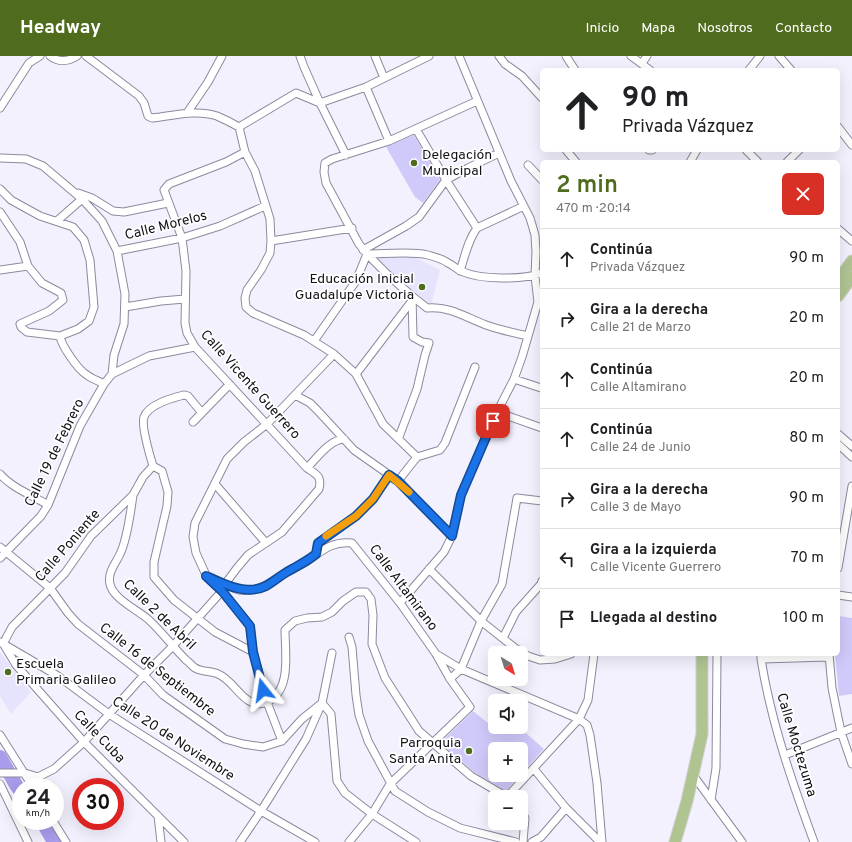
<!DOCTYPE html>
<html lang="es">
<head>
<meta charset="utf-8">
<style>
	body { margin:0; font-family:Overpass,sans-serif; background:#f2f2f2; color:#202124; height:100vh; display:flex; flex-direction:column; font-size:15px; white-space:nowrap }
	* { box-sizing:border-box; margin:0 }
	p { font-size:13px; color:#757577 }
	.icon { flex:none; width:22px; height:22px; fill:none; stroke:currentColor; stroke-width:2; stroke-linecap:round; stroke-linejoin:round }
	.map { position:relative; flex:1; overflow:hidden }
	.drawer { position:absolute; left:540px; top:104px; width:300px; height:496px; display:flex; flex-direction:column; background:#fff; border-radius:6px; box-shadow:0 4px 16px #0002 }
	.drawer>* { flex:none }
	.top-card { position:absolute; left:540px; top:12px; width:300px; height:84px; border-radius:6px; box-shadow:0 4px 16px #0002; background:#fff; color:#202124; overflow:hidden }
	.needle { width:26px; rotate:142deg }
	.controls { position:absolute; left:488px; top:590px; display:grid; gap:8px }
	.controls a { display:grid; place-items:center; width:40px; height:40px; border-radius:6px; background:#fff; box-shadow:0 4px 16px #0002; font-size:20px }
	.speed { position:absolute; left:12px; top:722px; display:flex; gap:8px; font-size:20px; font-weight:700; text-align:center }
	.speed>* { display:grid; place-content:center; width:52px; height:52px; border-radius:50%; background:#fff; box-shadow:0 4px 16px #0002; line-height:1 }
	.speed small { font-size:10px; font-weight:400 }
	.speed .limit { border:6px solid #d22; background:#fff; color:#111 }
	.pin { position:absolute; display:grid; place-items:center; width:34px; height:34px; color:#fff; margin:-17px; border-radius:8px; box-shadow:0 2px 6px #0006 }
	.me { position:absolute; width:44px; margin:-22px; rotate:345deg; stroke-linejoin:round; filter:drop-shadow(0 0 3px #0008) }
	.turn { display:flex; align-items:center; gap:14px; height:84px; padding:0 16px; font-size:18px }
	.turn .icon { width:52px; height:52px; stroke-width:2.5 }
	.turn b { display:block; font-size:28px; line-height:34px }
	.round { display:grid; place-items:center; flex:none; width:42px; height:42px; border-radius:6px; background:#f2f2f2 }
	.overview { display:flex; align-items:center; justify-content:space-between; height:68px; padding:0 16px }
	h1 { font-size:24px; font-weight:600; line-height:30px; color:#4f6b1e }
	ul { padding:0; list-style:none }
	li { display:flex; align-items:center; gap:12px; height:60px; padding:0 16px; border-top:1px solid #e0e0e0 }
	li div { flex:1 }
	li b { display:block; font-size:15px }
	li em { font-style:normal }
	header { display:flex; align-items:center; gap:24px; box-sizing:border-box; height:56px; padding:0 20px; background:#4f6b1e; color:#fff }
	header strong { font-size:19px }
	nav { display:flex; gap:22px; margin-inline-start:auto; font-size:14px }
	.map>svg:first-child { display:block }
</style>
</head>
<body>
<header>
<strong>Headway</strong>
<nav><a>Inicio</a><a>Mapa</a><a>Nosotros</a><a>Contacto</a></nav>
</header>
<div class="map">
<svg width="852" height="786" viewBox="0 0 852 786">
	<rect width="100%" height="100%" fill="#f2f1fd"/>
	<path fill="#e6e3fd" d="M373,201H414L440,214L431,249Z
		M0,596L31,636L11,658L0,640Z"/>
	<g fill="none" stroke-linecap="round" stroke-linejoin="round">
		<path stroke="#a89ceb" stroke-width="14" d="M0,701L16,729L21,736
			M42,765L54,786"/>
	</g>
	<path fill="#d0cafb" d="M414,79L440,124L423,147L415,141L386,91Z
		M839,560L852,562V638L839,640L835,598H838Z
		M473,655L489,668L495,663V671H519L544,693L521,718V693H495V719H520L506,735L474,716L440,687Z"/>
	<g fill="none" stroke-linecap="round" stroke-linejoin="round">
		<g stroke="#8c8a9c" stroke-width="9">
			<path id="minor" d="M50,0C59,7 69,5 77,0
				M86,0L139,40L144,47L148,60L152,62C173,60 195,53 217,60C224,63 232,67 239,71L245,96L255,115L270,163L271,185L270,197L261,214L247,234L245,242L246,251L253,257L304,279L334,298L356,318L383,368L417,401
				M300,0L304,11L320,47L346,99
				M375,0L384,22
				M499,0L505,8L522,20L542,42
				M566,0L575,14
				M631,0L650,14
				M779,0L791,14
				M642,7L647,0
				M749,14L760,0
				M366,31L389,85
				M477,45L389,85L332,103L325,107L324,116L326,127L359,188L367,198C384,198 413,195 428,199C435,201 443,203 448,207C453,209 456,213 461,215C480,224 522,224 542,217
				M320,47L366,31L429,0
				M0,52L29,7L40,0
				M187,57L208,26L222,0
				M239,71L296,37L320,47
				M838,71L852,89
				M416,73L446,124L477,172
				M566,94L576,106
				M649,94H652
				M746,94L758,106
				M0,102L26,103L43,110L82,143L102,165L117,195L125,238L124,268L114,299L112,318
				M690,106L697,94
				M787,106L799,94
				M528,109L542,124
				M0,133L11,144L40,160L73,171L84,184L90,204L94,251L89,265L78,273L60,280L27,276L21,271L20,268L49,255L63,244L61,237L42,227L28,210L20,186L0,156
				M78,137L92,142L113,155L124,156L168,147
				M57,165L82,143
				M838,173L852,185
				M271,185L352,172
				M363,194L406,170L419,161L446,124L468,112L499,97
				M117,195L182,182L220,170L265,150
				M0,214L28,210
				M460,215C465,200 468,184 477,172L524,150
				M412,240L427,252C450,250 465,261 486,269C500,274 514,277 528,280
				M125,251L161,245L185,243
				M60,280C61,289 78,314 87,319C92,323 99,325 104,328
				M314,285L356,225L367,198L388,219L412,240L413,281L422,286L429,287L425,299L417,333L399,381
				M356,318L411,246
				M514,323L541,332L542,331
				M295,339L310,347L318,355L354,394L398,425L452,480
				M497,356L542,372
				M202,357L188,340L184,339C172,342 149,348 144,361C141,369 150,400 153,410L162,415L168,436L167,450L154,506V521L174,544L215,576L253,596
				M193,366L229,329
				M838,378L852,390
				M838,388L852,401
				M417,401L440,394L445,387L475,311
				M307,412C317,402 329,384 344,383
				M0,418C12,432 32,439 48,449
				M398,425L417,401
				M215,428L266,487
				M133,439C131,454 127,484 120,498C116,507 107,517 110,528C113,543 138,554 149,564C162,576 173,591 186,604C189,606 192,610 195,612C202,616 211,615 218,618C236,625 244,655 267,646C292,635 285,596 285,574L295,565L307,562L322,561L332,556L343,545L356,536H366L371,543L373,559L372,588L385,622L419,675L471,720L507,741
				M0,491L50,532L68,557L78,568L144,619L163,639L225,683L243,688L263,691L282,685L302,663L322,647L331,658L337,725L345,737L372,758L416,786
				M316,498L318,487L356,460L373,443L389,419
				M0,502L41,460L48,449L80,370L104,328L112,318L149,300L195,291
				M838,512L852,430
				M429,513L481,565L515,592L528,600L540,604L555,603L571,598
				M206,519L225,528L237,512L248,499L282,476L319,433C322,420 317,419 307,412L195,291L187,277L185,267L186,215L182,182L164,134L169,128L226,106L245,96
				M225,528C229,530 235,533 239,534C260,537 273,524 289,514C295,511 301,509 306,506C322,495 331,485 352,487L400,547L436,598L450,623L470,651L390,728L372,758L349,786
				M838,539L852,541
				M400,547L444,496L452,480L461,439L497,356L514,323L522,301L538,246L535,220L536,196L535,179L530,162L511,125L459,0
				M349,581L352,591L356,639L359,659L368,685L395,735L428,756L460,772L516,786
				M503,582L516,556L541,528L542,525
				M0,586L58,620L109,658L261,755L315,786
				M3,588L12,571L65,517L91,480L133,439L143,421L153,410
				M4,589L16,609L84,686L184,786
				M436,598L461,613L579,663L587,669L590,679L597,727L602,786
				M761,598V603C771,666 792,726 814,786
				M829,598L832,632L841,676L852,708
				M761,603L828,601
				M450,623L461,613L481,565L502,528L517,442L542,445
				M0,679L33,731
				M282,685L267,646L253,596L250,570L222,535L206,519L196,497L193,481L195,467L227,403L244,386L267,368L334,298
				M785,699L852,672
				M534,713L566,752L600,786
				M0,717H25L38,721L54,713L84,686L144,619L172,591L222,535
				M693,719L742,786
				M0,728L28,786
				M507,741L579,663L588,644L594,598
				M711,744L716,712L717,598
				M521,754L525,762L523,786
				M158,760L161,786
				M53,765L66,786
				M240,786L261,755L306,683L322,647L332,597
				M532,786L541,781L566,752"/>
		</g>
		<g stroke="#d0d0d1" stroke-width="13">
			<path id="primary" d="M838,224L852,205
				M838,240L852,221
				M675,786L687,745L702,678V598"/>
		</g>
		<use href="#minor" stroke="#fff" stroke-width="7"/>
		<use href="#primary" stroke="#b0c492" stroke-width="11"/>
	</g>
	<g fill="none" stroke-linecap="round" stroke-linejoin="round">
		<g stroke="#114b97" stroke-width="10">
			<path id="route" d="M263,634L253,596L250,570L222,535L206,520C224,528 246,540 266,530C273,526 280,520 287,516C297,510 306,506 316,498L318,487L356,460L373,443L389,419L398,425L452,480L461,439L493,365"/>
		</g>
		<use href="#route" stroke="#1a73e8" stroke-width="7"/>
		<path stroke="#f59e0b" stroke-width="7" d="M326,480L356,460L373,443L389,419L409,436"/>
	</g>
	<g fill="#4f6b1e" stroke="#fff" stroke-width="1.5">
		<circle cx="414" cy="107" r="4"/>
		<circle cx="422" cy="231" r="4"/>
		<circle cx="8" cy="616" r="4"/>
		<circle cx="469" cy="695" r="4"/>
	</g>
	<g text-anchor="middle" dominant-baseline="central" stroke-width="3.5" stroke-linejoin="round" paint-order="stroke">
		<g font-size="14" fill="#131219" stroke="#fff" text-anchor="start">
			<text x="422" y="99">Delegación<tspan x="422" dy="16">Municipal</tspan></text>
			<text x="414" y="223" text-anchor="end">Educación Inicial<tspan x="414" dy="16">Guadalupe Victoria</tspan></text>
			<text x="16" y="608">Escuela<tspan x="16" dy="16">Primaria Galileo</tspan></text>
			<text x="461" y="687" text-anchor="end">Parroquia<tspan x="461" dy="16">Santa Anita</tspan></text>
		</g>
		<g font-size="14" fill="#131219" stroke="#fff">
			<text transform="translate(166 170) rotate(-14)">Calle Morelos</text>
			<text transform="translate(250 329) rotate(48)">Calle Vicente Guerrero</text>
			<text transform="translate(55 397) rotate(-64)">Calle 19 de Febrero</text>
			<text transform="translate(68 490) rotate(-49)">Calle Poniente</text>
			<text transform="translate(403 532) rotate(53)">Calle Altamirano</text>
			<text transform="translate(159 559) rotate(44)">Calle 2 de Abril</text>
			<text transform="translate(157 614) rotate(38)">Calle 16 de Septiembre</text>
			<text transform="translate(99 681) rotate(46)">Calle Cuba</text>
			<text transform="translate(173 683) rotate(33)">Calle 20 de Noviembre</text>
			<text transform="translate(796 689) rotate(73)">Calle Moctezuma</text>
		</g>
	</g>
</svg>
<div class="controls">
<a><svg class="needle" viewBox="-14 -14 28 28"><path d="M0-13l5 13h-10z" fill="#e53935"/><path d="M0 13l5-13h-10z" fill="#757577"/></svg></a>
<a><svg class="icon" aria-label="sound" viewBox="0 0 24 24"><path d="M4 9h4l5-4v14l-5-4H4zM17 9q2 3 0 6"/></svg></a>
<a>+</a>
<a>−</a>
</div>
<div class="speed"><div>24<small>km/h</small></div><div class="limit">30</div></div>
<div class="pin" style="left:493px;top:365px;background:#d93025"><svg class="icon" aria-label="arrive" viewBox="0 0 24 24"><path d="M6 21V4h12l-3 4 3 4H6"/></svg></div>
<svg class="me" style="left:263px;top:634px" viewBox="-20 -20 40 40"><path d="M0-17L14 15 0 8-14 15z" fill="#1a73e8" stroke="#fff" stroke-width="4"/></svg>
<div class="top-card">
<div class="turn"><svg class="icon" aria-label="ahead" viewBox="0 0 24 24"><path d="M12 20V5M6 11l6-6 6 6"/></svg><div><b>90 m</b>Privada Vázquez</div></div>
</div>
<section class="drawer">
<div class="overview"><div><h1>2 min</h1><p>470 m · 20:14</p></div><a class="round" style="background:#d93025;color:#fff"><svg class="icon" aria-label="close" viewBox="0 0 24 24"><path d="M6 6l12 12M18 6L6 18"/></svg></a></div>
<ul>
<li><svg class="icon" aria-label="ahead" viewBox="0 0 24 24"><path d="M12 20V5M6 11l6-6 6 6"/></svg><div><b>Continúa</b><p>Privada Vázquez</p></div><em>90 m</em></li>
<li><svg class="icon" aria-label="right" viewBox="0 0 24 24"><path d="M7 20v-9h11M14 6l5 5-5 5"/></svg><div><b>Gira a la derecha</b><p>Calle 21 de Marzo</p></div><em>20 m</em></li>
<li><svg class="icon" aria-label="ahead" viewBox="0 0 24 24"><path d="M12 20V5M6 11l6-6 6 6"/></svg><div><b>Continúa</b><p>Calle Altamirano</p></div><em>20 m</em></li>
<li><svg class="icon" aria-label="ahead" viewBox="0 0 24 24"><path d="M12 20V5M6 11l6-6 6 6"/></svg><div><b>Continúa</b><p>Calle 24 de Junio</p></div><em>80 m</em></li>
<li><svg class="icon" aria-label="right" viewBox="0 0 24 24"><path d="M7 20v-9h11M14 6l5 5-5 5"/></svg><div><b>Gira a la derecha</b><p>Calle 3 de Mayo</p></div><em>90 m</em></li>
<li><svg class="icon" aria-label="left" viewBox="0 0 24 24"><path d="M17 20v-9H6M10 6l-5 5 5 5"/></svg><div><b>Gira a la izquierda</b><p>Calle Vicente Guerrero</p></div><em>70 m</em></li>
<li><svg class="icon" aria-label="arrive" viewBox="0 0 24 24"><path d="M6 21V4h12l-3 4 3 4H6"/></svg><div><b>Llegada al destino</b></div><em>100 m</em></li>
</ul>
</section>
</div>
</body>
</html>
